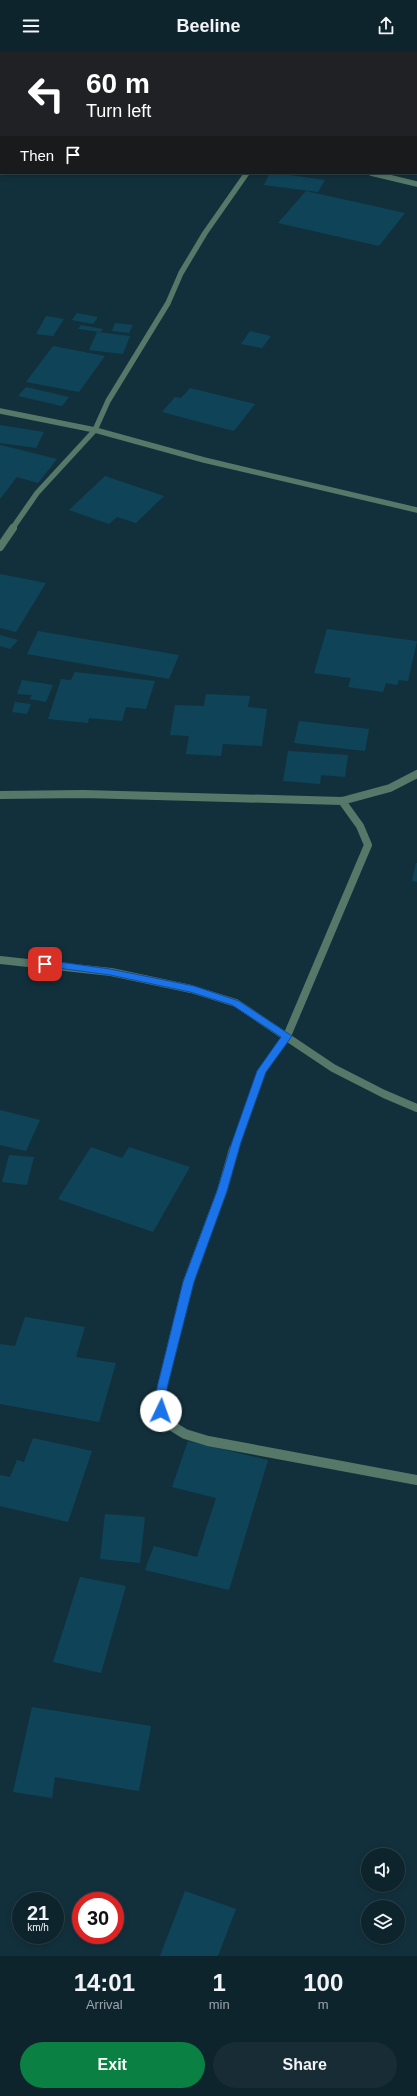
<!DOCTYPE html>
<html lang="en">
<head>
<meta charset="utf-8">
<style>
	body { margin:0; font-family:Arial,sans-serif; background:#172c35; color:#f1f3f6; height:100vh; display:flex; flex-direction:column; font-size:15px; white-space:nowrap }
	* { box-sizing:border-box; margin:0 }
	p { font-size:13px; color:#9ba4aa }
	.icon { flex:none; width:22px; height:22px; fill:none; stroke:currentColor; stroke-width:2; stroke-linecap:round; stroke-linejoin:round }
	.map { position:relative; height:1904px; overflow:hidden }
	.sheet { display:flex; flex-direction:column; background:#0e242d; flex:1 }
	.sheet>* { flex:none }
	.guide { position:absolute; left:0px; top:0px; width:417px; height:122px; box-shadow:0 2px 6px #0003,0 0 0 1px #2e4149; background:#202124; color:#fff; overflow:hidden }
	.tools { position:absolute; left:361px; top:1796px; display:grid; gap:8px }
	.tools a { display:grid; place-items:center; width:44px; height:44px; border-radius:50%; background:#0e242d; box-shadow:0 2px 6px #0003,0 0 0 1px #2e4149; font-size:20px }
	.speed { position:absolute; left:12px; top:1840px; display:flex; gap:8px; font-size:20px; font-weight:700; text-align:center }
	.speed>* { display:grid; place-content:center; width:52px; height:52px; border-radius:50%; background:#0e242d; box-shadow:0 2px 6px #0003,0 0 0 1px #2e4149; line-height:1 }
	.speed small { font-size:10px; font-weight:400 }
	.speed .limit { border:6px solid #d22; background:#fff; color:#111 }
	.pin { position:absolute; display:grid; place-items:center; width:34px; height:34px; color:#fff; margin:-17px; border-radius:8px; box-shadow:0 2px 6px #0006 }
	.me { position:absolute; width:44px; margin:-22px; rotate:3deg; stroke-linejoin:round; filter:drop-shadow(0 0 3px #0008) }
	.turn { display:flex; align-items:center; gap:14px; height:84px; padding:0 20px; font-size:18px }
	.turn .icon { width:52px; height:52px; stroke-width:2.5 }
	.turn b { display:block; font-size:28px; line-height:34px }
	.then { display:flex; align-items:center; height:38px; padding:0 20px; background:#0003; gap:8px; font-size:15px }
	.eta { display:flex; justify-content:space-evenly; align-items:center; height:68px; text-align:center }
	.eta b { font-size:24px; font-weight:700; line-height:28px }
	.cta { display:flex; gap:8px; margin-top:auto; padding:8px 20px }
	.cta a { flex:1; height:46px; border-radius:24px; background:#0b8043; color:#fff; font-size:16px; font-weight:700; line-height:46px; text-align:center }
	.cta a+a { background:#172c35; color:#f1f3f6 }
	header { display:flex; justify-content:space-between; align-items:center; height:52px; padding:0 20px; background:#0e242d; font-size:18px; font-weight:700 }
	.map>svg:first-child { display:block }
</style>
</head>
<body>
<header><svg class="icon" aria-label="menu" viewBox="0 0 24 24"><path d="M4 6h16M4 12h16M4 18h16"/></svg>Beeline<svg class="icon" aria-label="share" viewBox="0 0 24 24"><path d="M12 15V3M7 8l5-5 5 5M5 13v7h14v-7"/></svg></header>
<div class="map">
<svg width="417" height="1904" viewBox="0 0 417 1904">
	<rect width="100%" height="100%" fill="#12303c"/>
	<path fill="#0f4458" d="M270,121H275L325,128L318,140L264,133Z
		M306,139L405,161L379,194L278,171Z
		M77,261L98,265L93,272L72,268Z
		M46,264L64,267L53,284L36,282Z
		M115,271L133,273L129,281L112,279Z
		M81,273L103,277L101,280L78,277Z
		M250,279L271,284L262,296L241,292Z
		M97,280L130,284L123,302L89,298Z
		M53,294L105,304L79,340L26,330Z
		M26,335L69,345L62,354L18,344Z
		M190,336L255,352L234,379L162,360L175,345L181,346Z
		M0,373L44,380L36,396L0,391Z
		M0,393L13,396L57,407L38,431L17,425L0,447Z
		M105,424L164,444L136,471L117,465L109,472L69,458Z
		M0,522L46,531L16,580L0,576Z
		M327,577L417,589L408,629L399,628L397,633L386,631L383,640L348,635L351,626L314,621Z
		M38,579L179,603L169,627L27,602Z
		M0,583L18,588L10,597L0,594Z
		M75,620L155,629L146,657L126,655L122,669L89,666L88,671L48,667L61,627L71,628Z
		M22,628L53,633L46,650L30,647L32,643L17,642Z
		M206,642L250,644L248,655L267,657L262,694L223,692L221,704L186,702L189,684L170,683L175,653L204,654Z
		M15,650L31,652L27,662L12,660Z
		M299,669L369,677L365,699L294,691Z
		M288,699L348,703L345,725L321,723L320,732L283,729Z
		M416,811H417V830L412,829Z
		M0,1058L40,1068L26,1099L0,1093Z
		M91,1095L122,1106L129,1095L190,1115L153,1180L58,1147Z
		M9,1103L34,1105L27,1133L2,1130Z
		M25,1265L85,1275L76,1305L116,1311L99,1370L0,1352V1292L15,1294Z
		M33,1386L92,1399L68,1470L0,1454V1423L10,1425L17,1408L24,1410Z
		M188,1389L268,1408L229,1538L145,1518L154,1494L197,1505L216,1446L172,1435Z
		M105,1462L145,1465L140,1511L100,1507Z
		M80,1525L126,1534L101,1621L53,1610Z
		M32,1655L151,1674L139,1739L55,1725L52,1746L13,1740Z
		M185,1839L236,1857L218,1904H160Z"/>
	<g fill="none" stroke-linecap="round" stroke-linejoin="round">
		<path stroke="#557869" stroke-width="5.5" d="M371,121L417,132
			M0,359L95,378L204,408L417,458
			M12,477L37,441L95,378L108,349L168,251L181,221L205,181L247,121"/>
		<path stroke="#557869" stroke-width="8" d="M0,495L13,476
			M0,743L84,742L342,749L390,736L417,722
			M0,908L111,920L191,937L236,951L333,1016L384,1042L417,1056
			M234,1098L262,1019L287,984L368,793L360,774L342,749"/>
		<path stroke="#557869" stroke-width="10" d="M234,1097L222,1139L188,1230L162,1336L161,1359L172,1374L185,1382L208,1389L417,1428"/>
	</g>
	<path fill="#1a73e8" stroke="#114b97" d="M45,908L110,917L194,934L239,949L292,984L266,1020L241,1090L227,1139L194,1230L167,1336L166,1359L161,1363L155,1359L157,1336L183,1230L217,1139L232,1090L257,1019L281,985L232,953L190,940L110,923L42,914V909Z"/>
</svg>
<div class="tools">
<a><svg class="icon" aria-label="sound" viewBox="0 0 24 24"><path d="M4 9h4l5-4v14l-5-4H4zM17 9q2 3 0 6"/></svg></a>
<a><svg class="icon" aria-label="layers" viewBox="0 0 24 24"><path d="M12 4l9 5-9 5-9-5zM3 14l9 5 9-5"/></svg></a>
</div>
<div class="speed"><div>21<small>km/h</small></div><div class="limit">30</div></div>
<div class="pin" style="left:45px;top:912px;background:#d93025"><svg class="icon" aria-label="arrive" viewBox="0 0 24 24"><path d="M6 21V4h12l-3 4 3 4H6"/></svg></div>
<svg class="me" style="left:161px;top:1359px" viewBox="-20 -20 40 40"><circle r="19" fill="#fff"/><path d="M0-13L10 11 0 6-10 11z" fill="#1a73e8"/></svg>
<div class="guide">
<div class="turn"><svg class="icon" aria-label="left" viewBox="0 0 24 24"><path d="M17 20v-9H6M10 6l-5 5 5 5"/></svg><div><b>60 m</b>Turn left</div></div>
<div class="then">Then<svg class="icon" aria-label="arrive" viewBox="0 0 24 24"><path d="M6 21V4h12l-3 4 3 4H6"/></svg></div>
</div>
</div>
<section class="sheet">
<div class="eta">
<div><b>14:01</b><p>Arrival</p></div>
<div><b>1</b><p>min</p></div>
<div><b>100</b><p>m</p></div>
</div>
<div class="cta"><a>Exit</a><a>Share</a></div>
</section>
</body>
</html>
